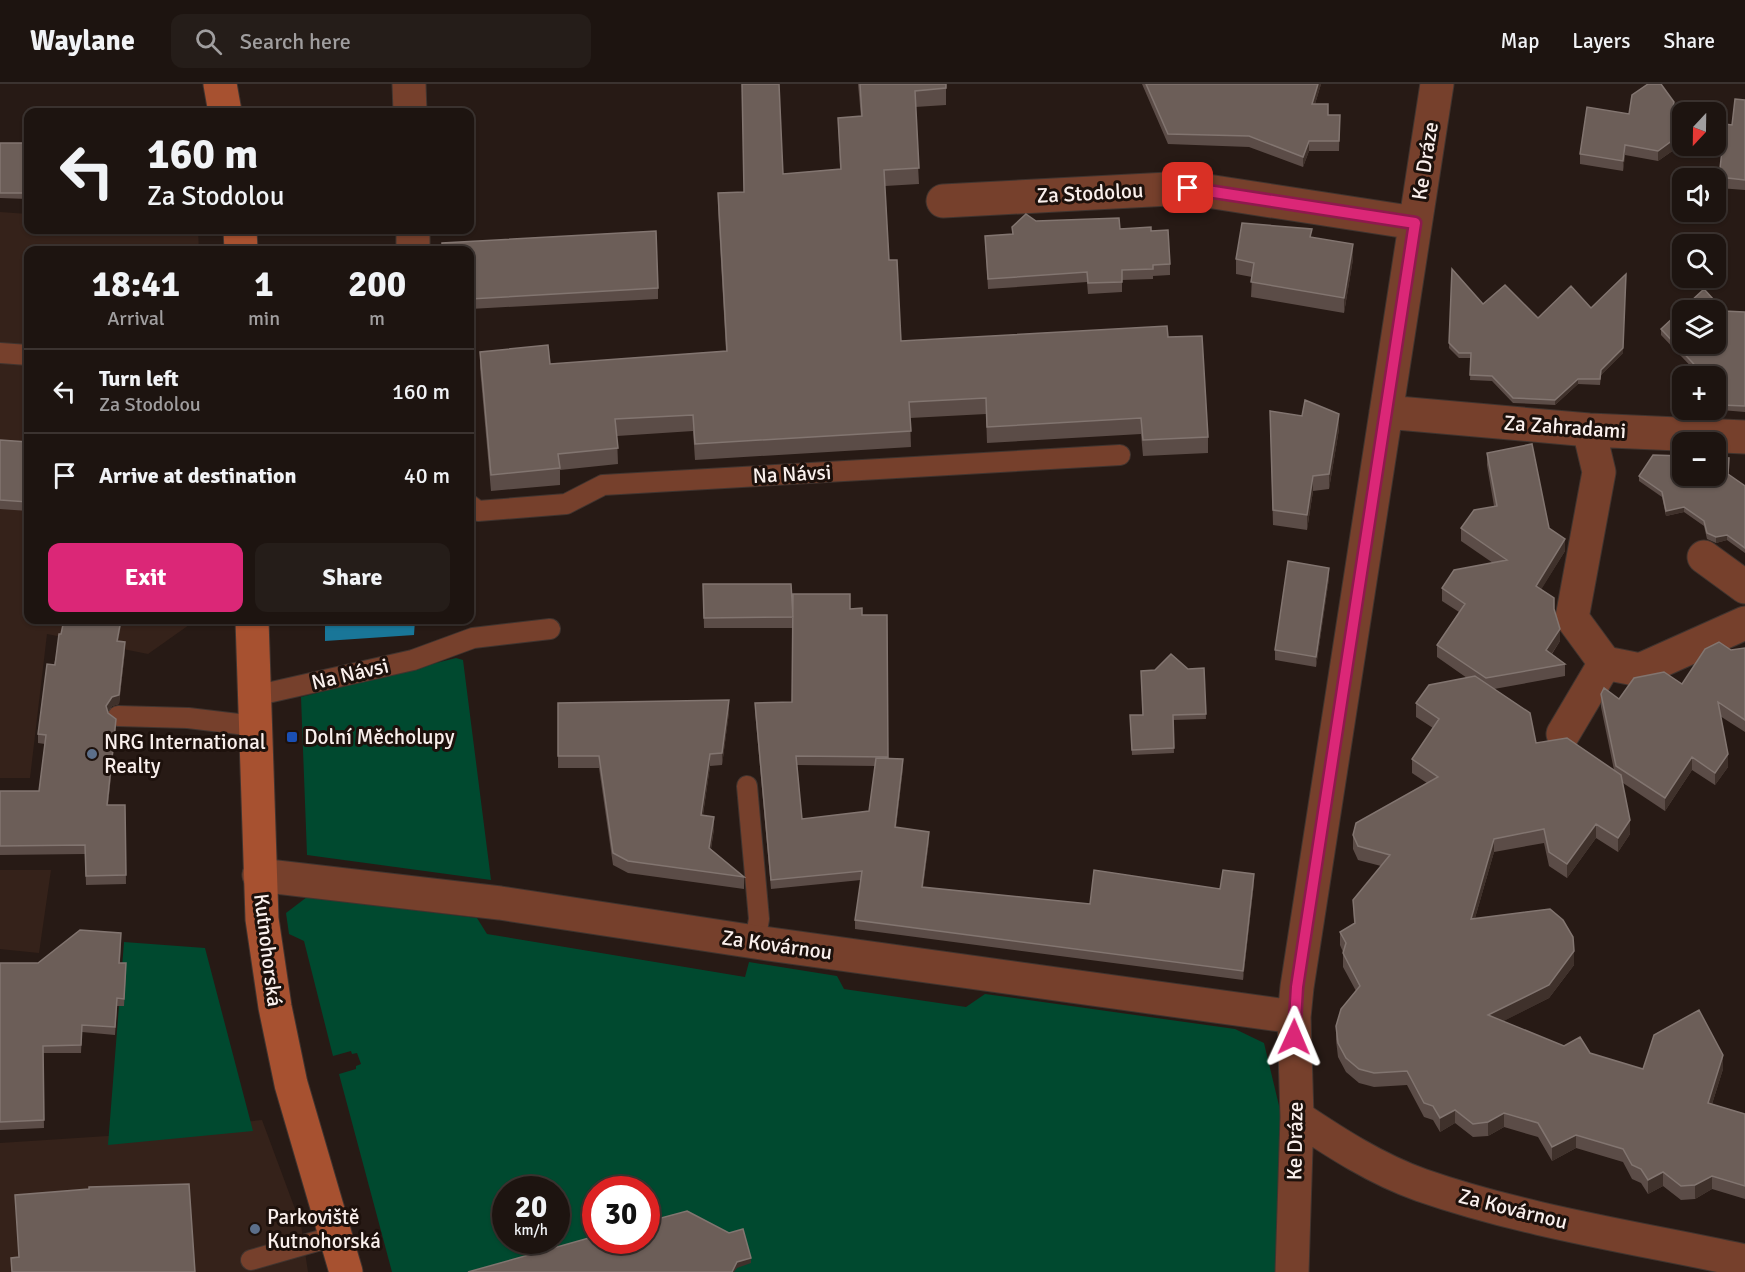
<!DOCTYPE html>
<html lang="en">
<head>
<meta charset="utf-8">
<style>
	body { margin:0; font-family:Signika,sans-serif; background:#251d19; color:#f1f3f6; height:100vh; display:flex; flex-direction:column; font-size:22px; white-space:nowrap }
	* { box-sizing:border-box; margin:0 }
	p { font-size:20px; color:#a09e9f }
	.icon { flex:none; width:33px; height:33px; fill:none; stroke:currentColor; stroke-width:2; stroke-linecap:round; stroke-linejoin:round }
	.map { position:relative; flex:1; overflow:hidden }
	.details { position:absolute; left:24px; top:162px; width:450px; height:378px; display:flex; flex-direction:column; background:#1d1410; border-radius:12px; box-shadow:0 2px 4px #0004,0 0 0 2px #3b3330 }
	.details>* { flex:none }
	.top-card { position:absolute; left:24px; top:24px; width:450px; height:126px; border-radius:12px; box-shadow:0 2px 4px #0004,0 0 0 2px #3b3330; background:#1d1410; color:#f1f3f6; overflow:hidden }
	.needle { width:39px; rotate:202deg }
	.buttons { position:absolute; left:1672px; top:18px; display:grid; gap:12px }
	.buttons a { display:grid; place-items:center; width:54px; height:54px; border-radius:12px; background:#1d1410; box-shadow:0 2px 4px #0004,0 0 0 2px #3b3330; font-size:30px }
	.speed { position:absolute; left:492px; top:1092px; display:flex; gap:12px; font-size:30px; font-weight:700; text-align:center }
	.speed>* { display:grid; place-content:center; width:78px; height:78px; border-radius:50%; background:#1d1410; box-shadow:0 2px 4px #0004,0 0 0 2px #3b3330; line-height:1 }
	.speed small { font-size:15px; font-weight:400 }
	.speed .limit { border:9px solid #d22; background:#fff; color:#111 }
	.pin { position:absolute; display:grid; place-items:center; width:51px; height:51px; color:#fff; margin:-26px; border-radius:12px; box-shadow:0 3px 9px #0006 }
	.me { position:absolute; width:66px; margin:-33px; rotate:1deg; stroke-linejoin:round; filter:drop-shadow(0 0 4px #0008) }
	.turn { display:flex; align-items:center; gap:21px; height:126px; padding:0 24px; font-size:27px }
	.turn .icon { width:78px; height:78px; stroke-width:2.5 }
	.turn b { display:block; font-size:42px; line-height:51px }
	.eta { display:flex; justify-content:space-evenly; align-items:center; height:102px; text-align:center }
	.eta b { font-size:36px; font-weight:800; line-height:42px }
	.cta { display:flex; gap:12px; margin-top:auto; padding:12px 24px }
	.cta a { flex:1; height:69px; border-radius:12px; background:#db2777; color:#fff; font-size:24px; font-weight:800; line-height:69px; text-align:center }
	.cta a+a { background:#251d19; color:#f1f3f6 }
	ul { padding:0; list-style:none }
	li { display:flex; align-items:center; gap:18px; height:84px; padding:0 24px; border-top:2px solid #3b3330 }
	li div { flex:1 }
	li b { display:block; font-size:22px }
	li em { font-style:normal }
	header { display:flex; align-items:center; gap:36px; box-sizing:border-box; height:84px; padding:0 30px; background:#1d1410; border-bottom:2px solid #3b3330 }
	header strong { font-size:28px }
	nav { display:flex; gap:33px; margin-inline-start:auto; font-size:21px }
	.search { width:420px; height:54px; background:#251d19; display:flex; align-items:center; gap:15px; box-sizing:border-box; padding:0 21px; border-radius:12px; color:#a09e9f; font-size:22px }
	.map>svg:first-child { display:block }
</style>
</head>
<body>
<header>
<strong>Waylane</strong>
<div class="search"><svg class="icon" aria-label="search" viewBox="0 0 24 24"><circle cx="10" cy="10" r="6"/><path d="M15 15l6 6"/></svg>Search here</div>
<nav><a>Map</a><a>Layers</a><a>Share</a></nav>
</header>
<div class="map">
<svg width="1745" height="1188" viewBox="0 0 1745 1188">
	<rect width="100%" height="100%" fill="#271a15"/>
	<path fill="#35221a" d="M0,128L28,130V146H198L199,166H28V536H196L148,570L47,550L30,694H0Z
		M0,786H51L39,869L0,865Z
		M262,1036L301,1141L308,1188H0V1059L123,1051Z"/>
	<path fill="#00492f" fill-rule="evenodd" d="M456,574L463,576L491,796L307,771L301,613Z
		M307,813L477,834L487,850L745,893L749,878L837,892L844,905L966,923L985,910L1235,945L1264,959L1281,1030L1278,1188H392L339,990L356,985V982L361,980L357,969L352,970L351,967L333,972L304,857L289,850L286,829ZM506,1106H556V1156H506ZM596,1106H646V1156H596Z
		M124,858L205,864L253,1047L108,1061Z"/>
	<path fill="#197698" d="M325,536H415L414,551L325,557Z"/>
	<g fill="none" stroke-linecap="round" stroke-linejoin="round">
		<g stroke="#40342f" stroke-width="22">
			<path id="service" d="M0,269L28,271
				M470,421L478,427L566,420L603,401L1120,371
				M254,612L413,576L473,554L550,545
				M118,632L188,634L255,642
				M747,702L759,835L755,858
				M251,1176L335,1152"/>
		</g>
		<g stroke="#40342f" stroke-width="35">
			<path id="minor" d="M409,0L410,28
				M943,117L1188,104L1415,139
				M413,146V166
				M1386,328L1589,346L1745,353
				M1589,346L1599,388L1572,534L1605,579L1640,586L1745,539
				M1704,473L1745,503
				M1563,650L1605,579
				M259,791L500,819L755,858L1294,933
				M1297,1033C1336,1059 1376,1085 1421,1101C1524,1137 1638,1154 1745,1177
				M1292,1188L1297,1033L1294,933L1297,903L1437,0"/>
		</g>
		<g stroke="#40342f" stroke-width="35">
			<path id="secondary" d="M220,0L225,28
				M240,146L241,166
				M252,536L262,835L275,923L291,1000L346,1188"/>
		</g>
		<use href="#service" stroke="#76402c" stroke-width="20"/>
		<use href="#minor" stroke="#76402c" stroke-width="33"/>
		<use href="#secondary" stroke="#a75130" stroke-width="33"/>
	</g>
	<path fill="#5b4c47" fill-rule="evenodd" d="M858,0H946V21L915,23L919,100L885,102L889,176L901,257L1168,253L1208,353V369L1143,372L1141,350L987,359L986,330L910,334L911,363L695,376L693,347L617,352L618,380L560,386V401L491,407L480,284V268L550,280L726,267L718,125V109L744,108L783,90L840,85L838,34L861,33Z
		M1142,0H1321L1315,20L1328,31H1340L1339,67H1309L1303,83L1249,63L1168,60Z
		M1745,16V106L1719,104V93L1732,41Z
		M1674,28L1672,37L1681,61L1658,77L1625,71L1623,87L1580,80V70L1629,30Z
		M0,59H28V115L0,114Z
		M1036,137L1151,147L1170,180V191L1153,192V195L1122,196V208L1088,210L1087,198L988,205L985,152L1012,150Z
		M1312,153L1353,175L1344,229L1251,213L1252,193L1236,190V175Z
		M470,166L658,204V215L470,225Z
		M1452,185L1483,220L1538,234L1623,269L1601,291L1600,301L1578,300L1555,321L1513,319L1492,297L1470,296L1471,274H1459L1449,264Z
		M1724,227L1745,228V328L1721,326V315L1716,310V292H1700L1661,251V245Z
		M1270,327L1339,345L1329,405L1313,407L1307,446L1273,441Z
		M0,356L28,358V427L0,425Z
		M1487,369L1549,444L1565,467L1541,505L1554,527L1560,557L1552,570L1565,580V592L1494,605L1536,659L1614,686L1601,623V610L1619,615L1682,600L1731,566L1745,564V648L1720,632L1728,683L1715,701L1692,686L1665,727L1623,699L1630,750L1618,768L1596,754L1567,794L1549,782L1544,759L1494,768L1475,834L1574,881L1549,914L1503,937L1564,962L1643,985H1723L1712,1020L1745,1030V1115L1712,1105L1695,1115L1681,1116L1663,1102L1648,1110L1641,1099L1632,1095L1623,1078L1576,1064L1552,1077L1538,1053L1504,1043L1488,1052L1473,1053L1455,1039L1440,1048L1433,1036L1424,1033L1407,1001L1374,1003L1359,999L1346,988L1338,973L1336,956V942L1356,907L1343,883V868L1340,861V848L1354,840L1353,816L1381,782L1358,776L1353,765V751L1427,699L1412,689V675L1433,644L1416,633V619L1467,594L1437,573V561L1459,528L1442,517V504L1493,479L1461,457V444L1494,422L1487,381Z
		M1728,390L1745,402V469L1727,456L1716,459L1707,455L1704,442L1684,428L1666,432L1662,413L1639,397V392Z
		M1329,494L1316,583L1275,576V566Z
		M703,500L793,533V544H704Z
		M850,525L862,531H887L888,674L903,684L896,743L929,757L923,803L1090,820L1220,805L1254,799L1243,896L855,845V836L861,796L771,805L755,627V619L792,618ZM797,681L875,682L869,727L802,735Z
		M61,550L118,557L125,567L119,620L112,622L108,629L116,644L108,721H125L126,800L86,801L85,770L0,771V707H39L45,660L38,659V650Z
		M1204,584L1206,635L1173,636L1174,669L1132,671L1130,631H1143L1188,585Z
		M558,619L729,628L722,681L710,682L703,731L714,745L711,765L744,793V805L628,789L613,781L599,684H558Z
		M121,856L120,879L126,887L124,922H117L115,951L82,948L81,969H43L44,1044L0,1046V879H38Z"/>
	<path fill="#3f312b" d="M1318,0H1321L1312,30V20Z
		M1674,18V28L1671,46V35Z
		M1681,50V61L1658,77V67Z
		M1309,57V67L1303,83V73Z
		M1625,61V71L1623,87V77Z
		M1353,160V175L1344,229V214Z
		M1626,190L1623,269L1601,291L1600,301L1601,286Z
		M1578,295V300L1555,321V316Z
		M1339,330V345L1329,405V390Z
		M1313,392V407L1307,446V431Z
		M1684,423V428L1666,432V427Z
		M1727,451V456L1716,459V453Z
		M1565,455V467L1536,514V502Z
		M1329,484V494L1316,583V573Z
		M121,536H122L117,566V557Z
		M1560,545V557L1546,578V566Z
		M125,558V567L119,620L112,622L106,631V622Z
		M729,616V628L722,681V669Z
		M116,635V644L107,730V721Z
		M710,670V682L701,743V731Z
		M1728,670V683L1715,701V689Z
		M1692,673V686L1665,727V714Z
		M903,675V684L895,752V743Z
		M714,733V745L709,776V764Z
		M1630,736V750L1618,768V754Z
		M1596,740V754L1567,794V780Z
		M929,748V757L922,812V803Z
		M1494,755V768L1471,848V835Z
		M1254,790V799L1243,896V887Z
		M1574,867V881L1549,914L1488,945V931Z
		M1723,971V985L1708,1033V1019Z
		M1455,1026V1039L1440,1048V1034Z
		M1504,1029V1043L1488,1052V1038Z
		M1576,1051V1064L1552,1077V1063Z
		M1663,1088V1102L1648,1110V1096Z
		M1712,1092V1105L1695,1115V1101Z
		M751,1174V1179L737,1184L734,1188H732L737,1178Z"/>
	<path fill="#6c5e58" stroke="#827570" stroke-width="1.5" fill-rule="evenodd" d="M742,0H779L783,90L841,85L838,34L862,32L860,0H946V4L915,7L919,84L884,86L889,176H897L901,257L1167,242L1168,253L1202,252L1208,353L1143,356L1141,334L987,343L986,314L909,318L911,347L695,360L693,331L615,335L618,364L558,370L560,384L491,391L480,268L548,261L550,280L727,267L718,109L744,108Z
		M1146,0H1318L1312,20H1328V31H1340L1339,57H1309L1303,73L1249,52L1168,50Z
		M1648,0H1661L1674,18L1671,35L1681,50L1658,67L1625,61L1623,77L1580,70L1587,23L1629,30L1632,11Z
		M1735,15L1745,16V96L1719,93L1725,40L1732,41Z
		M91,27L136,28H91Z
		M0,59H28V109H0Z
		M1026,130L1036,137L1119,134L1120,145L1151,143V147L1168,146L1170,180L1153,181V185L1122,186V198L1088,199L1087,188L988,195L985,152L1013,150L1012,143Z
		M1242,139L1312,145L1310,153L1353,160L1344,214L1251,198L1254,179L1236,175Z
		M656,147L658,204L470,215V166H442V159Z
		M1452,185L1483,220L1505,201L1538,234L1571,202L1591,224L1626,190L1623,264L1601,286L1600,295H1578L1555,316L1513,314L1492,292L1470,291L1471,269H1459L1449,259Z
		M1704,205L1724,227L1745,228V322L1721,321V310L1716,305V292H1705L1661,245ZM1683,226H1716V260H1683Z
		M1305,316L1339,330L1329,390L1313,392L1307,431L1273,426L1270,327L1302,332Z
		M0,356L28,358V418L0,416Z
		M1532,360L1549,444L1565,455L1536,502L1554,514V525L1560,545L1546,566L1565,580L1486,594L1437,561L1465,520L1442,504L1454,486L1507,476L1461,444L1474,426L1497,422L1487,369Z
		M1653,371L1683,372V392H1716V373L1729,374L1728,390L1745,402V464L1727,451L1716,453L1707,449L1704,437L1684,423L1666,427L1662,408L1639,392Z
		M1288,477L1329,484L1316,573L1275,566Z
		M703,500H791L793,533L704,534Z
		M793,510H850V525L862,524V531H887L888,673L796,672L802,735L869,727L876,674L903,675L895,743L929,748L922,803L1090,820L1094,786L1220,805L1223,786L1254,790L1243,887L855,836L862,787L771,796L755,619L792,618Z
		M64,536H121L117,557L125,558L119,611L112,613L106,622L108,629L116,635L107,721H125L126,791L86,792L85,761L0,762V707H39L46,651L38,650L47,580L55,581L59,550H61Z
		M1719,558L1731,566L1745,564V636L1718,618L1728,670L1715,689L1692,673L1665,714L1616,682L1601,610L1604,604L1619,615L1634,594L1664,588L1682,600L1705,565Z
		M1171,570L1188,585L1204,584L1206,630L1173,631L1174,664L1132,666L1130,631H1143L1141,587L1155,586Z
		M1475,592L1530,629L1536,659L1567,654L1621,691L1630,736L1618,754L1596,740L1567,780L1549,768L1544,745L1494,755L1471,835L1550,825L1563,836L1573,853L1574,867L1549,901L1488,931L1564,962L1580,953L1590,969L1643,985L1654,951L1699,926L1723,971L1708,1019L1745,1030V1102L1712,1092L1695,1101L1681,1102L1663,1088L1648,1096L1641,1085L1632,1081L1623,1065L1576,1051L1552,1063L1538,1039L1504,1029L1488,1038L1473,1040L1455,1026L1440,1034L1433,1022L1424,1019L1407,987L1374,989L1359,985L1346,974L1338,959L1336,942L1341,925L1360,902L1343,869L1346,859L1340,848L1355,839L1353,816L1390,771L1358,762L1353,751L1356,739L1438,693L1412,675L1439,635L1416,619L1429,601Z
		M729,616L722,669L710,670L701,731L714,733L709,764L744,793L628,777L613,769L599,672H558V619Z
		M80,846L121,849L119,879H126L124,915L117,914L115,943L82,941L81,961L43,962L44,1036L0,1038V879H38Z
		M189,1100L195,1188H12L11,1174L19,1173L15,1111L89,1105V1103Z
		M687,1127L729,1149L743,1145L751,1174L737,1178L732,1188H468L596,1152V1156H646V1138Z"/>
	<g fill="none" stroke-linecap="round" stroke-linejoin="round">
		<g stroke="#8e194d" stroke-width="15">
			<path id="route" d="M1188,104L1415,139L1297,903L1294,953"/>
		</g>
		<use href="#route" stroke="#db2777" stroke-width="10"/>
	</g>
	<rect fill="#1a4fb4" stroke="#1d110c" stroke-width="2" x="286" y="647" width="12" height="12" rx="3"/>
	<g fill="#5c6f8a" stroke="#1d110c" stroke-width="2">
		<circle cx="92" cy="670" r="6"/>
		<circle cx="255" cy="1145" r="6"/>
	</g>
	<g text-anchor="middle" dominant-baseline="central" stroke-width="6" stroke-linejoin="round" paint-order="stroke">
		<g font-size="21" fill="#faf0ed" stroke="#1d110c">
			<text transform="translate(1425 77) rotate(-81)">Ke Dráze</text>
			<text transform="translate(1090 109) rotate(-3)">Za Stodolou</text>
			<text transform="translate(1565 343) rotate(4)">Za Zahradami</text>
			<text transform="translate(792 390) rotate(-3)">Na Návsi</text>
			<text transform="translate(350 590) rotate(-13)">Na Návsi</text>
			<text transform="translate(777 861) rotate(8)">Za Kovárnou</text>
			<text transform="translate(268 866) rotate(83)">Kutnohorská</text>
			<text transform="translate(1295 1057) rotate(-89)">Ke Dráze</text>
			<text transform="translate(1513 1125) rotate(14)">Za Kovárnou</text>
		</g>
		<g font-size="21" fill="#faf0ed" stroke="#1d110c" text-anchor="start">
			<text x="304" y="653">Dolní Měcholupy</text>
			<text x="104" y="658">NRG International<tspan x="104" dy="24">Realty</tspan></text>
			<text x="267" y="1133">Parkoviště<tspan x="267" dy="24">Kutnohorská</tspan></text>
		</g>
	</g>
</svg>
<div class="buttons">
<a><svg class="needle" viewBox="-14 -14 28 28"><path d="M0-13l5 13h-10z" fill="#e53935"/><path d="M0 13l5-13h-10z" fill="#a09e9f"/></svg></a>
<a><svg class="icon" aria-label="sound" viewBox="0 0 24 24"><path d="M4 9h4l5-4v14l-5-4H4zM17 9q2 3 0 6"/></svg></a>
<a><svg class="icon" aria-label="search" viewBox="0 0 24 24"><circle cx="10" cy="10" r="6"/><path d="M15 15l6 6"/></svg></a>
<a><svg class="icon" aria-label="layers" viewBox="0 0 24 24"><path d="M12 4l9 5-9 5-9-5zM3 14l9 5 9-5"/></svg></a>
<a>+</a>
<a>−</a>
</div>
<div class="speed"><div>20<small>km/h</small></div><div class="limit">30</div></div>
<div class="pin" style="left:1188px;top:104px;background:#d93025"><svg class="icon" aria-label="arrive" viewBox="0 0 24 24"><path d="M6 21V4h12l-3 4 3 4H6"/></svg></div>
<svg class="me" style="left:1294px;top:953px" viewBox="-20 -20 40 40"><path d="M0-17L14 15 0 8-14 15z" fill="#db2777" stroke="#fff" stroke-width="4"/></svg>
<div class="top-card">
<div class="turn"><svg class="icon" aria-label="left" viewBox="0 0 24 24"><path d="M17 20v-9H6M10 6l-5 5 5 5"/></svg><div><b>160 m</b>Za Stodolou</div></div>
</div>
<section class="details">
<div class="eta">
<div><b>18:41</b><p>Arrival</p></div>
<div><b>1</b><p>min</p></div>
<div><b>200</b><p>m</p></div>
</div>
<ul>
<li><svg class="icon" aria-label="left" viewBox="0 0 24 24"><path d="M17 20v-9H6M10 6l-5 5 5 5"/></svg><div><b>Turn left</b><p>Za Stodolou</p></div><em>160 m</em></li>
<li><svg class="icon" aria-label="arrive" viewBox="0 0 24 24"><path d="M6 21V4h12l-3 4 3 4H6"/></svg><div><b>Arrive at destination</b></div><em>40 m</em></li>
</ul>
<div class="cta"><a>Exit</a><a>Share</a></div>
</section>
</div>
</body>
</html>
